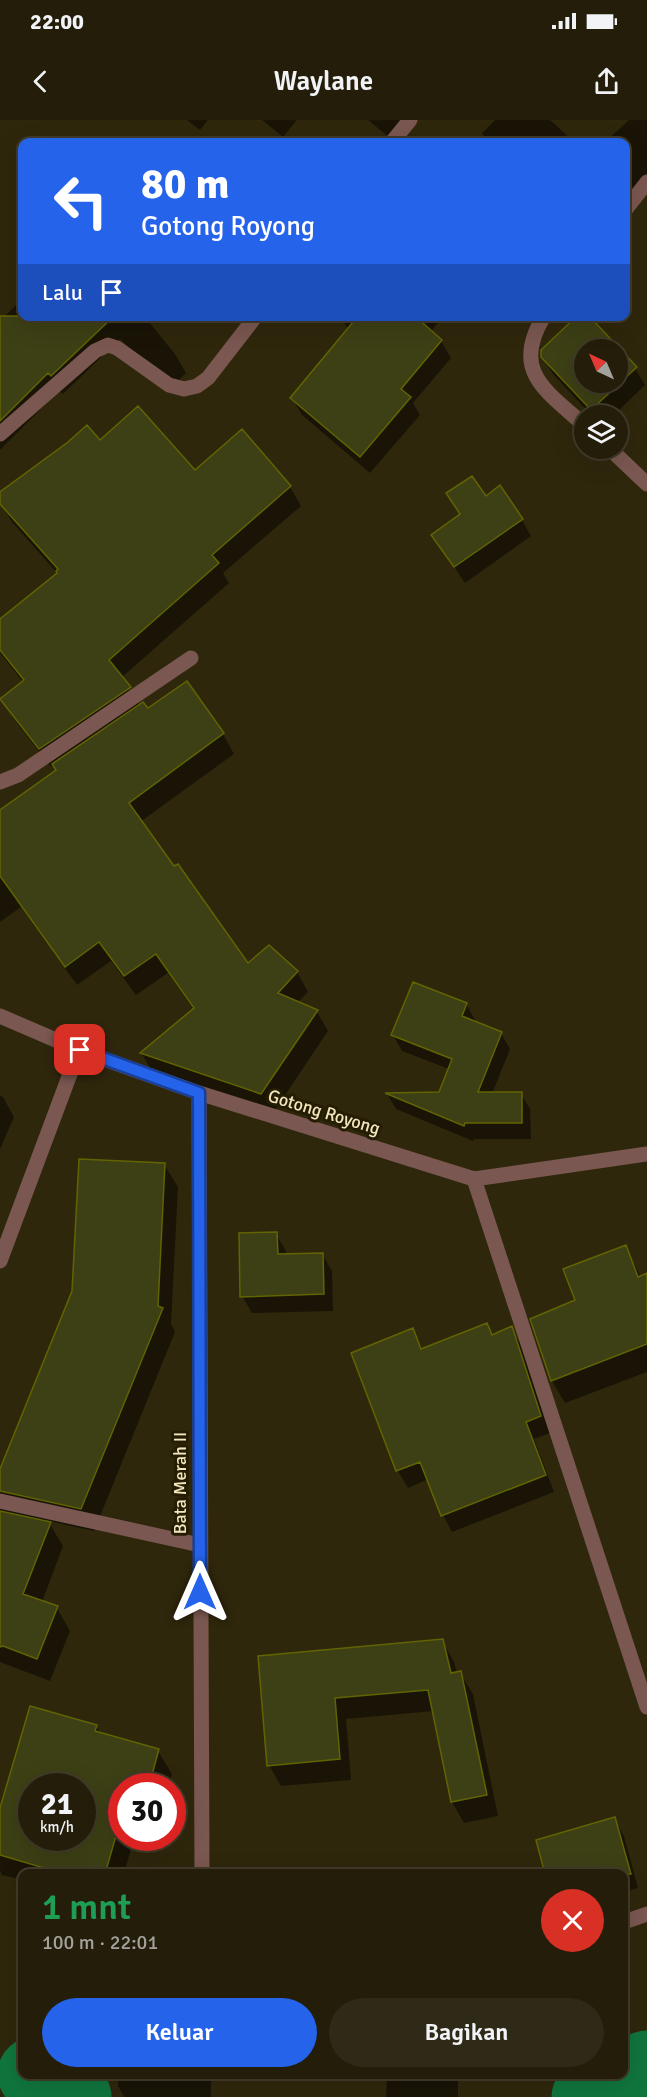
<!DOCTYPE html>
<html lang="id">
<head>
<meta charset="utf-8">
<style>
	body { margin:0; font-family:Signika,sans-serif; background:#2f2a17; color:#f1f3f6; height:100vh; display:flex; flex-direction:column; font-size:22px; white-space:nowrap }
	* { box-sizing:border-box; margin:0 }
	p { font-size:20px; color:#a3a29c }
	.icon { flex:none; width:33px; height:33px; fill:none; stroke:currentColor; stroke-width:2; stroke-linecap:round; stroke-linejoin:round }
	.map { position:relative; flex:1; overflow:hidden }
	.details { position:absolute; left:18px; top:1749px; width:610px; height:210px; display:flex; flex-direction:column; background:#231d09; border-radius:12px; box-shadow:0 6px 24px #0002,0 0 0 2px #403b2a }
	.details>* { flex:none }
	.banner { position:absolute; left:18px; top:18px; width:612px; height:183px; border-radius:12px; box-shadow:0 6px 24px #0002,0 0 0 2px #403b2a; background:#2563eb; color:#fff; overflow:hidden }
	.needle { width:39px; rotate:316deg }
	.controls { position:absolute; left:574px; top:219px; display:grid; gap:12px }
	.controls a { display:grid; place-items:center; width:54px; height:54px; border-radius:50%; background:#231d09; box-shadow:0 6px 24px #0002,0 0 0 2px #403b2a; font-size:30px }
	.speed { position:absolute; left:18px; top:1653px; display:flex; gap:12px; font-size:30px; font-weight:700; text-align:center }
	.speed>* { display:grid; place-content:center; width:78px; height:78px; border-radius:50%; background:#231d09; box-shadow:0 6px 24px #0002,0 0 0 2px #403b2a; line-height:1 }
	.speed small { font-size:15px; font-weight:400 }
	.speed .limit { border:9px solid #d22; background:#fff; color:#111 }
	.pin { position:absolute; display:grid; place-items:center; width:51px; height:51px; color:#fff; margin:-26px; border-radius:12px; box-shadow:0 3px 9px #0006 }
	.me { position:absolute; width:66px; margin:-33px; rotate:0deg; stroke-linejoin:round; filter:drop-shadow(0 0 4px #0008) }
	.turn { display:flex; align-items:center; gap:21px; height:126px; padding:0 24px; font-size:27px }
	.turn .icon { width:78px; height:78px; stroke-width:2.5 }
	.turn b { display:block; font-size:42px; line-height:51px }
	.then { display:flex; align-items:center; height:57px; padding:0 24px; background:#0003; gap:12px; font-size:22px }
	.round { display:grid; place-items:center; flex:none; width:63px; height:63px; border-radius:32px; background:#2f2a17 }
	.overview { display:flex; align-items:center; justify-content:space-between; height:102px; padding:0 24px }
	h1 { font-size:36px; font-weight:600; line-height:45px; color:#1e9e55 }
	.primary-button { display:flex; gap:12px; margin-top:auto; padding:12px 24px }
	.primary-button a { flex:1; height:69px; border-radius:36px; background:#2563eb; color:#fff; font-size:24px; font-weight:600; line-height:69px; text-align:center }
	.primary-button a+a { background:#2f2a17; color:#f1f3f6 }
	.status { display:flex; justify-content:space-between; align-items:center; height:42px; padding:0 30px; background:#231d09; direction:ltr }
	.status svg { height:16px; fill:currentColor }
	header { display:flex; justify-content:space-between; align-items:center; height:78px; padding:0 24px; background:#231d09; font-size:27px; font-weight:600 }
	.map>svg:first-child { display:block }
</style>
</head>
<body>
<div class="status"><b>22:00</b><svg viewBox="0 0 49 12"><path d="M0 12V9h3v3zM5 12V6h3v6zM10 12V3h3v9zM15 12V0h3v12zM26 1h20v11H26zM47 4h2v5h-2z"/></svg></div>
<header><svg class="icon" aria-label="back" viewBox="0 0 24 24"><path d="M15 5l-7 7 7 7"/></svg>Waylane<svg class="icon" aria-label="share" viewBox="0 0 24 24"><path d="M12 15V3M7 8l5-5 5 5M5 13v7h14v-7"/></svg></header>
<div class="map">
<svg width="647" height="1977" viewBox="0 0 647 1977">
	<rect width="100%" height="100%" fill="#2f270c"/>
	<path fill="#0007" fill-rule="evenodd" d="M187,0H208L200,10Z
		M262,0H297L283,17Z
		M368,0H407L391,19Z
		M495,0H550L574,22H488L482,13Z
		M629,0H647V68L626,89V22H605Z
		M22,179V196H144L175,234L186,253L173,266L154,253L120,219L63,274L59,271L0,330V201Z
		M340,196H444L430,212L441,221L451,238L413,283L420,295L370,353L302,295L292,278L348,209Z
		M587,196L635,248L645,265L613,296H592L553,254L542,237ZM585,230H618V262H585Z
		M242,312L290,367L301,386L223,453L229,463L121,558L140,586L148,590L186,563L223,614L234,634L140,702L248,845L297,852L308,872L297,883L317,892L328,911L273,993L153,953L142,934L194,890L168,853L136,875L111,841L77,865L21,787L0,802V692L57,651L54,645L51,647L13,598L2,579L23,562L0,533V501L58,454L12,402L1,383L100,322L195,352Z
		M486,378L522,400L531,416L465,463L433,415Z
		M466,884L475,900L474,903L501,913L510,929L492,974H521L530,989L531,1019H474L473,1021L396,989L387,974L440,973L449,949L402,931L393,915Z
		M0,976L3,977L14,997L0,1029Z
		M164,1044L178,1067L171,1204L175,1212L94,1411L48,1401L63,1426L42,1482L57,1488L70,1511L50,1561L0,1542V1353Z
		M276,1114L286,1131V1136L322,1134L332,1151L333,1191L252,1193L242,1176Z
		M625,1127L641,1157L647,1155V1252L565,1283L552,1261L577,1181Z
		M487,1205L493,1216L511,1208L521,1225L550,1313L534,1319L554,1372L452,1412L443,1395L429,1359L408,1368L398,1351L353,1234L412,1210L423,1230Z
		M442,1520L454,1542L457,1553H460L473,1574L498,1696L464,1703L452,1682L434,1591L346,1599L351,1660L281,1666L269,1645L260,1537Z
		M96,1606L101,1614L158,1631L172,1654L168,1666H122V1718H134L124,1754H22V1760L2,1755L0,1751V1694ZM32,1666H82V1718H32Z
		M614,1699L624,1716L638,1768L624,1772V1754Z
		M118,1954H211V1977H124L118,1966Z
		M387,1954H458V1977H386Z"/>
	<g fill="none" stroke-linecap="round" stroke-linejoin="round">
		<path stroke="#10753d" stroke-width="75" d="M35,1954L56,1964L74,1977
			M589,1977L602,1964L647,1948"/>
	</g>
	<path fill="#3d3f15" stroke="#616402" stroke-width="1.5" fill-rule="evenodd" d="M0,196H114L51,256L48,253L0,301Z
		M358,196H415L442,220L401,269L411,277L360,337L290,278Z
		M577,196H589L637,247L591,290L541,237V230ZM585,230H618V262H585Z
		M138,286L195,350L242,309L291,366L212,435L219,443L109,540L131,567L39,629L0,579L24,560L0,530V499L57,453L56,451L58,449L0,384V372L68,322L87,305L100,320Z
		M472,356L486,376L500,365L523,399L454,447L431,415L460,394L446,373Z
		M187,561L224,613L129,683L174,746L178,744L248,843L269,825L298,851L278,873L318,890L261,974L140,933L194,888L156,834L124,856L99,822L65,847L0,756V690L56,650L52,644L143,582L148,588Z
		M413,862L467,883L462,896L502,912L478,972H522V1003H465L464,1006L385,973L439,972L452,939L391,915Z
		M79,1039L165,1043L158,1186L163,1188L81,1389L0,1371V1349L72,1171Z
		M277,1112L278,1134L323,1133L324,1174L240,1177L239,1113Z
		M626,1125L638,1157L647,1153V1224L551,1261L530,1199L575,1180L563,1149Z
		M487,1203L492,1215L512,1206L541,1296L526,1302L546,1355L441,1396L420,1342L396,1351L351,1233L413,1208L421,1229Z
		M0,1391L51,1402L23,1474L58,1486L37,1539L3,1526L0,1527Z
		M443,1519L451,1553L461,1551L487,1675L451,1682L428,1570L335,1578L340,1639L267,1646L258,1536Z
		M30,1586L97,1605L95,1611L159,1629L149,1666H122V1695L105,1754H64L0,1735V1688ZM32,1666H82V1718H32Z
		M615,1697L631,1754H545L536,1720Z"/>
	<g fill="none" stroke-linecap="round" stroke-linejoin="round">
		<path stroke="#7a5750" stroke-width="15" d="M392,22L410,0
			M626,89L647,62
			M544,196C510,252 547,271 585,306
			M0,314L95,231L108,225L117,228L169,265L184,269L197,266L208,258L256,196
			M609,328L647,364
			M0,662L18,655L191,538
			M0,896L79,930L199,973L474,1059L647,1034
			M199,973L202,1754
			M474,1059L647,1587
			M0,1141L79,930
			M0,1381L200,1425
			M624,1802L647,1794"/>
	</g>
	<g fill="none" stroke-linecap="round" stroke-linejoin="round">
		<g stroke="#184099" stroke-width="15">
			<path id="route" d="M80,930L199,973L200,1472"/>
		</g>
		<use href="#route" stroke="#2563eb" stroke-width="10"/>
	</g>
	<g text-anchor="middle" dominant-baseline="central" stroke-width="6" stroke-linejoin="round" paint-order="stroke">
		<g font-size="18" fill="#f2e6be" stroke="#251d03">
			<text transform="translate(324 992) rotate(17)">Gotong Royong</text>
			<text transform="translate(180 1363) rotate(-90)">Bata Merah II</text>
		</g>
	</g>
</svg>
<div class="controls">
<a><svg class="needle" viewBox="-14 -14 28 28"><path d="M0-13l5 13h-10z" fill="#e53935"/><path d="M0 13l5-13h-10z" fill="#a3a29c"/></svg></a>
<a><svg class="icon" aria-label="layers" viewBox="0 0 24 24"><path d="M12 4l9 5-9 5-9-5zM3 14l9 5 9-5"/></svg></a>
</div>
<div class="speed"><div>21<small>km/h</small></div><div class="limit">30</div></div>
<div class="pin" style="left:80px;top:930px;background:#d93025"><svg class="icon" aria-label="arrive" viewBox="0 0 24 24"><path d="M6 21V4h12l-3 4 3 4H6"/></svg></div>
<svg class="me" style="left:200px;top:1472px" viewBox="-20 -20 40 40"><path d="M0-17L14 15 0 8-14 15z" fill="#2563eb" stroke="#fff" stroke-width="4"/></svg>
<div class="banner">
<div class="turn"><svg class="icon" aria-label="left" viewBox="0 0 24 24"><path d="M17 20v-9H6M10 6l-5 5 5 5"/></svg><div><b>80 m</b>Gotong Royong</div></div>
<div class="then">Lalu<svg class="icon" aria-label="arrive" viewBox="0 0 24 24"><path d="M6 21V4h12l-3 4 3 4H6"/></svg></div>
</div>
<section class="details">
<div class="overview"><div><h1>1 mnt</h1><p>100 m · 22:01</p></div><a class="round" style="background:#d93025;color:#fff"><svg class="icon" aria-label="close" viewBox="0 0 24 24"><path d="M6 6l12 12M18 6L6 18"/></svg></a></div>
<div class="primary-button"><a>Keluar</a><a>Bagikan</a></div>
</section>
</div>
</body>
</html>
